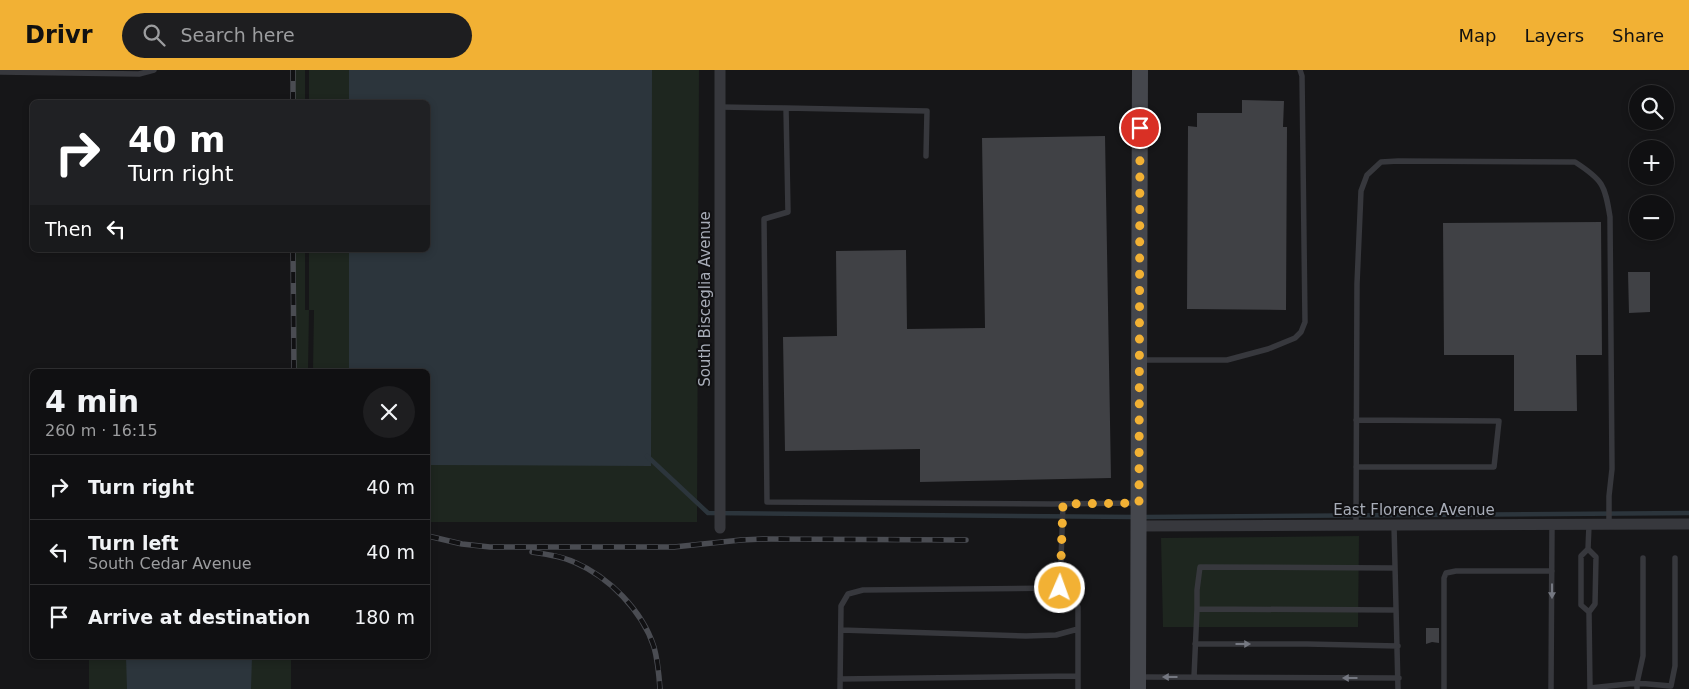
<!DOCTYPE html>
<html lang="en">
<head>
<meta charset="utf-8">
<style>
	body { margin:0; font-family:"DejaVu Sans",sans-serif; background:#1e1e20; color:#f1f3f6; height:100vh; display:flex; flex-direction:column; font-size:19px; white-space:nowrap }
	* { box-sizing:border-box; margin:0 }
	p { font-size:16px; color:#9c9d9f }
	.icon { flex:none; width:28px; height:28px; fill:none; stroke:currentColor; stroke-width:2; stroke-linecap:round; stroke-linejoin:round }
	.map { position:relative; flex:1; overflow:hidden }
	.side { position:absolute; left:30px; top:299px; width:400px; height:290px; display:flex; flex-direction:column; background:#101012; border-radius:8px; box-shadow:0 2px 8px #0003,0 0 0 1px #303032 }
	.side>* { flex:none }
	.guide { position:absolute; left:30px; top:30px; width:400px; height:152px; border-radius:8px; box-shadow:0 2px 8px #0003,0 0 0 1px #303032; background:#202124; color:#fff; overflow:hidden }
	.buttons { position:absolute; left:1629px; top:15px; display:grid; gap:10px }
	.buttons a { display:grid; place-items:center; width:45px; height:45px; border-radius:50%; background:#101012; box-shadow:0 2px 8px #0003,0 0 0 1px #303032; font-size:25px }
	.pin { position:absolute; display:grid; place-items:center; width:42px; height:42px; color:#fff; margin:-21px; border:2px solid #fff; border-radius:50%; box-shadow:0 1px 5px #0007 }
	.me { position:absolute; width:55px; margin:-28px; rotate:2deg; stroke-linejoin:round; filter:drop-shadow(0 0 4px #0008) }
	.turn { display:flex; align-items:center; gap:18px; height:105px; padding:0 15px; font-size:22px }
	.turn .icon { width:65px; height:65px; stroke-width:2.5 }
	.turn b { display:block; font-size:35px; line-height:42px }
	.then { display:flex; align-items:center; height:48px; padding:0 15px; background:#0003; gap:10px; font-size:19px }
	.round { display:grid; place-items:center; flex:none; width:52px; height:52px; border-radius:26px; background:#1e1e20 }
	.overview { display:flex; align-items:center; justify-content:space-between; height:85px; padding:0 15px }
	h1 { font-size:30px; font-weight:700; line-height:38px }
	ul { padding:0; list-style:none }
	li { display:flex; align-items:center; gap:15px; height:65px; padding:0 15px; border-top:1px solid #303032 }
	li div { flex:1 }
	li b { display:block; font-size:19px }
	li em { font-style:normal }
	header { display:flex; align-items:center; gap:30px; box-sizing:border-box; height:70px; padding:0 25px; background:#f2b134; color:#111 }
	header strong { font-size:24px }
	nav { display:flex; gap:28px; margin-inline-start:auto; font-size:18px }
	.search { width:350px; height:45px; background:#1e1e20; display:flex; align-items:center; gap:12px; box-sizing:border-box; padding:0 18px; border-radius:28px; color:#9c9d9f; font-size:19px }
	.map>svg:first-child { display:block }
</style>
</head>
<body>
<header>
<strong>Drivr</strong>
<div class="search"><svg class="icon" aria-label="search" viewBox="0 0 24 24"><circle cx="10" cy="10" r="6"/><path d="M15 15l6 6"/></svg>Search here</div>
<nav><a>Map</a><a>Layers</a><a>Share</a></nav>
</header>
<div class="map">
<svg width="1689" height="619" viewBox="0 0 1689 619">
	<rect width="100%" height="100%" fill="#161618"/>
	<path fill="#1e261f" d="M292,0H305V32H292Z
		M309,0H699L697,452H428V301H313L314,240H309L308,301H292V180H305V240H309V180H428V32H309Z
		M1359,466L1358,557H1163L1161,468Z
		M89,586H291V619H89Z"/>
	<path fill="#2c353c" d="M349,0H652L651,396L428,395V301H349V180H428V32H349Z
		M126,586H252L251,619H127Z"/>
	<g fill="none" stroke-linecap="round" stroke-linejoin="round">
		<path stroke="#2c353c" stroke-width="4.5" d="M647,386L708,443L1135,447
			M1143,447L1689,443"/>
	</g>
	<path fill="#404145" d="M1242,30L1284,31L1283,57H1287L1286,240L1187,239L1188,56L1197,57V43H1242Z
		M1105,66L1111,408L920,412V379L785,381L783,267L837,266L836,181L906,180L907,259L985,258L982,68Z
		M1601,152L1602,285H1576L1577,341H1514V285H1444L1443,153Z
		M1628,202H1650V242L1629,243Z
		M1426,558H1439V573L1432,572L1426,574Z"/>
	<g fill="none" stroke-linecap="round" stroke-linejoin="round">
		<path stroke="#37383d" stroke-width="5.5" d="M0,2L139,4L154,0
			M720,37L786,38L788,142L764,149L767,432L1051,434L1137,433
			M786,38L927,41L926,86
			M1140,290H1227L1268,279L1295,268L1301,262L1305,252L1302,6L1300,0
			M1356,397H1494L1499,351L1356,350
			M1356,455L1357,214L1361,121L1367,105L1381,92L1398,91L1575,92C1603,110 1605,115 1610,147L1612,399L1609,426V455
			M1394,455L1398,619
			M1588,479L1596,487L1595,534L1589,542L1581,535V486L1588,479L1589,455
			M1395,498L1200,497L1197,520V539L1396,540
			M1060,518L1063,434
			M1589,542L1590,619
			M841,560L1026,566L1056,565L1078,559
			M1195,574H1307L1398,576
			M1141,607L1399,608
			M1194,607L1197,539
			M840,609L1078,606
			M1590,618L1637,613L1643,586V488
			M840,619L841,536L848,524L863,520L1060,518L1073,526L1078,537V619
			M1444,619V508L1446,503L1456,501H1552
			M1551,619L1552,455
			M1637,619V613L1671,616L1675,596V488"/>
		<path stroke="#37383d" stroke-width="11" d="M720,0V458
			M1139,456L1689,454"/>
		<path stroke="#45474d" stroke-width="16" d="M1138,619L1140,0"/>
		<g stroke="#4a4c52" stroke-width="5.5">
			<path id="rail" d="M293,0V32
				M293,180L294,301
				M428,466L462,474L490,477H674L741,470L763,469L966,470
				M532,482C546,484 561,486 574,492C609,507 642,540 654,577C658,591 659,605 660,619"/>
		</g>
		<use href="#rail" stroke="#111113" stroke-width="4" stroke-dasharray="11" stroke-linecap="butt"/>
	</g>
	<defs><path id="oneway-solid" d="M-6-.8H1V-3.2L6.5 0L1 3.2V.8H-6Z" transform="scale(1.25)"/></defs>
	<g fill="#757881">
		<use href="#oneway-solid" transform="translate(1552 521) rotate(90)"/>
		<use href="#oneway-solid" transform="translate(1243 574)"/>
		<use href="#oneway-solid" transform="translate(1170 607) rotate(180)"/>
		<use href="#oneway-solid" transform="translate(1350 608) rotate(-180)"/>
	</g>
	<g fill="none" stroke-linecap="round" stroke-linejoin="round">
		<path stroke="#f2b134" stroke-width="9" stroke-dasharray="0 16.2" d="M1060,518L1063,434L1139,433L1140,58"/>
	</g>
	<g text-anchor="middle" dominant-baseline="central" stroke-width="4" stroke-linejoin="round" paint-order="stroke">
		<g font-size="15" fill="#a8adb8" stroke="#111113">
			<text transform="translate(705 229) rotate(-90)">South Bisceglia Avenue</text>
			<text x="1414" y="440">East Florence Avenue</text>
		</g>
	</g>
</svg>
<div class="buttons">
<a><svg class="icon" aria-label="search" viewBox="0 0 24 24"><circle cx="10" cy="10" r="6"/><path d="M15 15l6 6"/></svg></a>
<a>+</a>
<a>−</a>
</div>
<div class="pin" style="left:1140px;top:58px;background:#d93025"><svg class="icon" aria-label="arrive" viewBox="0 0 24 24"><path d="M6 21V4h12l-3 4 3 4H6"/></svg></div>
<svg class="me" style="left:1060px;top:518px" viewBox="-20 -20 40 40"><circle r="17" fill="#f2b134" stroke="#fff" stroke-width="3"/><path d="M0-11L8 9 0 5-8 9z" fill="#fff"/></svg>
<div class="guide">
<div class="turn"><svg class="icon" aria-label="right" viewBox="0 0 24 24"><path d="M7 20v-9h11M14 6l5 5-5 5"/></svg><div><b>40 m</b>Turn right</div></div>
<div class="then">Then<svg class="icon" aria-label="left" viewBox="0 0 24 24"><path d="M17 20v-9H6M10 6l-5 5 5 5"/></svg></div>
</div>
<section class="side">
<div class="overview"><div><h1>4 min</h1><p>260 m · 16:15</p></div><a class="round"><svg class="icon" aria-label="close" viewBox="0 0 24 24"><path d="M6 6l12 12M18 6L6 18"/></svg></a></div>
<ul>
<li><svg class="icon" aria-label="right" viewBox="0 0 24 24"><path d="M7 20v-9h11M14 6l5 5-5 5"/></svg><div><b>Turn right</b></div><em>40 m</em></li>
<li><svg class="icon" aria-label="left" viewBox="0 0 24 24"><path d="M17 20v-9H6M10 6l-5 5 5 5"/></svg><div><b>Turn left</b><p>South Cedar Avenue</p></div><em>40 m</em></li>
<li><svg class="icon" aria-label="arrive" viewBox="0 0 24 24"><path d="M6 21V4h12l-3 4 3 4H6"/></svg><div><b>Arrive at destination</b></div><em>180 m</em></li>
</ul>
</section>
</div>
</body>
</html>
